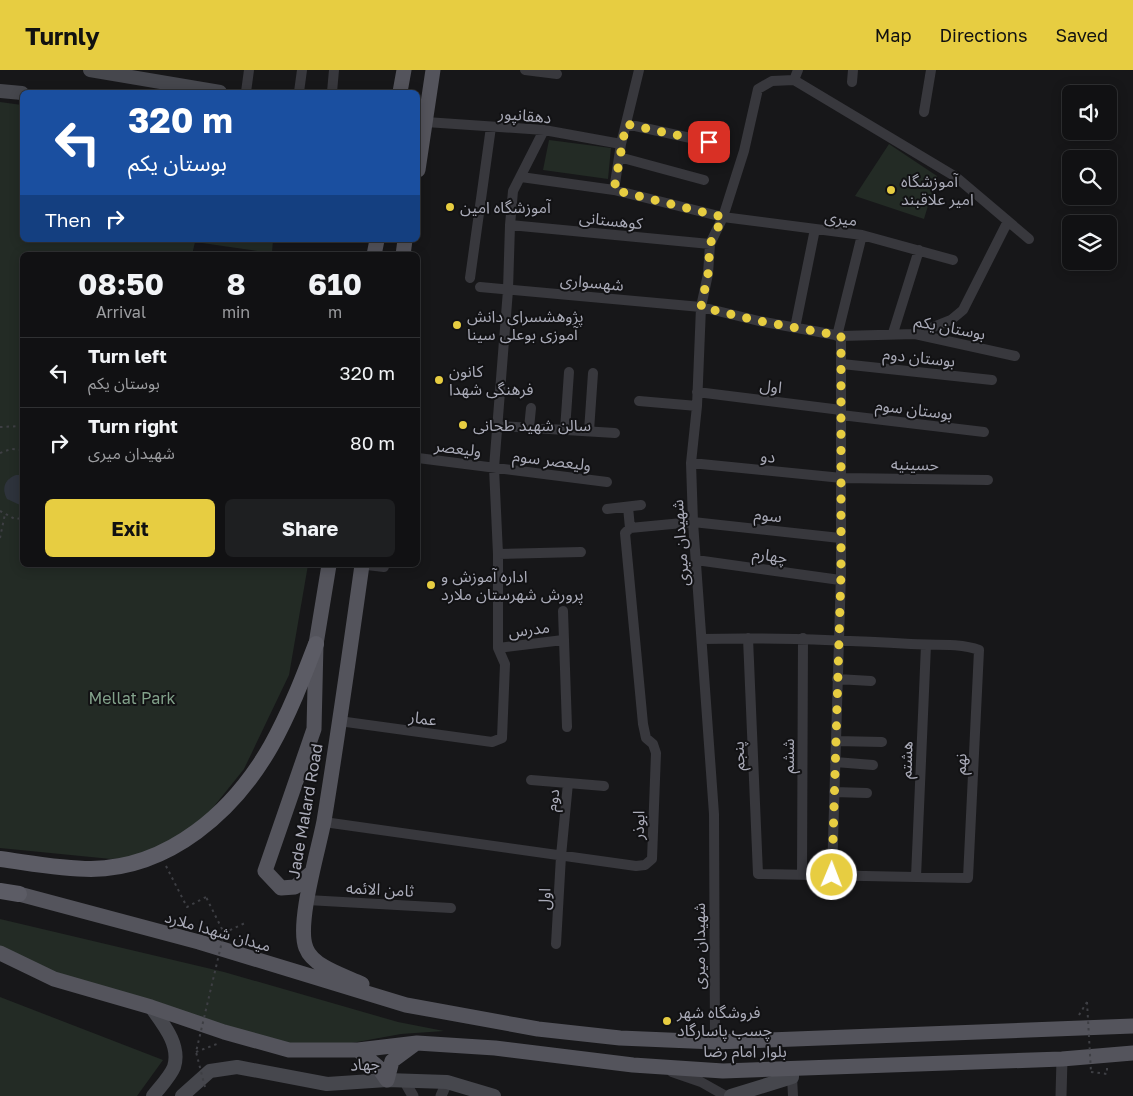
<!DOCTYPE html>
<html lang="en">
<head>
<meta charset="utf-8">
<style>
	body { margin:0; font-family:"Golos Text","Noto Sans Arabic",sans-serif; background:#1e1f21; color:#f1f3f6; height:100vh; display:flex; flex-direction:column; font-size:19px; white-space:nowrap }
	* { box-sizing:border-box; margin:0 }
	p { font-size:16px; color:#9c9da0 }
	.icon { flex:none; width:28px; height:28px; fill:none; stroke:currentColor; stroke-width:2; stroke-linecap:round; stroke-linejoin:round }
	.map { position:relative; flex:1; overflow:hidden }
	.drawer { position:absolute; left:20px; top:182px; width:400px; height:315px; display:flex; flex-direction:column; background:#111113; border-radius:8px; box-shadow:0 2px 12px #0003,0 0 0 1px #303133 }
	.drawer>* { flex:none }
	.guide { position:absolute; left:20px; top:20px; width:400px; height:152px; border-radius:8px; box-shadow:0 2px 12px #0003,0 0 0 1px #303133; background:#1a4fa0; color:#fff; overflow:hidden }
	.tools { position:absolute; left:1062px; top:15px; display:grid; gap:10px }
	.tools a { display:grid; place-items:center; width:55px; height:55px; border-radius:8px; background:#111113; box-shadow:0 2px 12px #0003,0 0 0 1px #303133; font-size:25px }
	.pin { position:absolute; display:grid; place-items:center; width:42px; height:42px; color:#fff; margin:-21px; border-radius:10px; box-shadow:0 2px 8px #0006 }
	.me { position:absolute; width:55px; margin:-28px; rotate:1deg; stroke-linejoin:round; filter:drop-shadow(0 0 4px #0008) }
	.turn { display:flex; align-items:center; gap:18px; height:105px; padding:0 25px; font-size:22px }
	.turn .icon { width:65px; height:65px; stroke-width:2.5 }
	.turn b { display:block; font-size:35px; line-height:42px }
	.then { display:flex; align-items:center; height:48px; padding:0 25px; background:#0003; gap:10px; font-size:19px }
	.eta { display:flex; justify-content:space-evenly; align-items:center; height:85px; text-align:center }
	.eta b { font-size:30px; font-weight:700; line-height:35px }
	.button { display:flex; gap:10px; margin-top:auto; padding:10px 25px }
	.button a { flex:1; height:58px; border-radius:8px; background:#e7cd41; color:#111; font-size:20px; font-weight:700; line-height:58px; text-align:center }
	.button a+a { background:#1e1f21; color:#f1f3f6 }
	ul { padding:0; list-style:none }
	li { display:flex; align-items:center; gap:15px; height:70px; padding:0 25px; border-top:1px solid #303133 }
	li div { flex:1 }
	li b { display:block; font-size:19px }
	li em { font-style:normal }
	header { display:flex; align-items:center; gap:30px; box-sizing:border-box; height:70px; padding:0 25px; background:#e7cd41; color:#111 }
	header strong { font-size:24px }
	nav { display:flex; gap:28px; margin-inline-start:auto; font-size:18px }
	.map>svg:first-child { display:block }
</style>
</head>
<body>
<header>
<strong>Turnly</strong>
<nav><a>Map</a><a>Directions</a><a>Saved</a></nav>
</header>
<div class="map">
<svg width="1133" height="1026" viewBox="0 0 1133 1026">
	<rect width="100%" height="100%" fill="#171719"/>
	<path fill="#232b25" d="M0,32L22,35V170H273L272,183L195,172L192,185H22V495H308L289,605L244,699L203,750L171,772L136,787L111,789L0,778Z
		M549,70L611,78L608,109L543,100Z
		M889,74L937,106L924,149L855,126Z
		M0,849L224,902L398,952L444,961L401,964L346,974L291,975L56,904L0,877Z
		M0,927L163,990L137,1026H0Z"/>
	<path fill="#2e333c" d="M16,405H22V435H20L7,429C1,418 5,409 16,405Z"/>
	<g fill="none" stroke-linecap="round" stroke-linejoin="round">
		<path stroke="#3e3f44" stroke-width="2" stroke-dasharray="2.5 4" stroke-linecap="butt" d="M0,357L22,356
			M0,383L11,379L22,380
			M0,441L15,449L22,448
			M0,468L5,444
			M166,796L187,837L206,827
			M224,863L247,852
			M1079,945L1087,932
			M196,982L217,974
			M1091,1002L1107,1004V998"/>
		<path stroke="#38383d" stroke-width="10" d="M525,0L557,4
			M794,10L956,107L1029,169
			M794,10L798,0
			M852,12L853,0
			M246,22L249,0
			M299,22L302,0
			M332,22L334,0
			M924,42L931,0
			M426,52L544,60L621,74
			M626,54L709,72
			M619,87L704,110
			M521,107L614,120L723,147L862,165L953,190
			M614,120L621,74L639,0
			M510,155L710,174
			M470,208L491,57
			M480,217L701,237L759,251L841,266L915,264L1015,286
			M795,258L815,159
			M893,263L919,180
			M916,264L951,250L963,240L1008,151
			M837,266L862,165
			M842,294L992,310
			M697,322L841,340
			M639,331L697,336
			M841,345L984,362
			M498,356L615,363
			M529,358L531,338
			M565,360L569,302
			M589,361L593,303
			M418,388L607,412
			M691,393L842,408L988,410
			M628,437L630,458
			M607,439L641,435
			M498,484L581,482
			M696,490L840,510
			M367,495L384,497
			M563,541L567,657
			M702,569C772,567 841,570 911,574C931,575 961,573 979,580L968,808L758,804L748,568
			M498,578L563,570
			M837,609L871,611
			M339,651L492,672L502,668L505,594L498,578V484L494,398L508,220L510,155L513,121L544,60
			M836,671L882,672
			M835,692L873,695
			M531,710L568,713
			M834,722L867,723
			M324,752L636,796L645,795L652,789L656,683L653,674L646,668L643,654L625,463L630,458L693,452L840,468
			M802,805L803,568
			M832,805L841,503V266
			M916,807L926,575
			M307,830L451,838
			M556,874L561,786L568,713L604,716
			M715,972L714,744L693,452L691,393L697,336L701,237L708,204L710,174L723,147L744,81L758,19L772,11L794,10
			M672,1002L701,1012L726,1026
			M792,1007L793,1026"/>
		<path stroke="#38383d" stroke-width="11" d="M405,1012L413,1026
			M441,1026L447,1012
			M1061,1026L1062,989"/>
		<path stroke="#46474d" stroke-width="14" d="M90,0L220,22
			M0,21L22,23
			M151,937C163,954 181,975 174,997C170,1007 159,1018 153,1026
			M182,1026L210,1001L237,997L327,1014L387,1010L447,1012L494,1026
			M731,1026L792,1007V999"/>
		<path stroke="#54545c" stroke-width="15" d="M400,22L404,0
			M418,100L433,0
			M374,185L377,170
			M403,185L405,170
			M312,802L295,817L281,818L265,801L314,659L316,574L329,495
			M19,824L199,872L406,935L538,959L620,968L715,972L1133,956
			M0,883L54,909L151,937L224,962L289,980H358L417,973L495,978L633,995L723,1001L1062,989L1133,983
			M362,914C345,906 313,897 306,878C296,854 319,778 324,751C338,666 350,580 362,495
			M358,980L378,997L387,1010
			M387,1010L392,991L415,974"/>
		<path stroke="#5c5c65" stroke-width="16" d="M0,789C30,793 61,799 91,799C170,798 234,741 271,676C289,644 303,608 316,574
			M0,821L19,824"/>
		<path stroke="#3e3f44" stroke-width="2" stroke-dasharray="2.5 4" stroke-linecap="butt" d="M1087,932L1091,1002
			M205,1017L196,982L224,863L206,827"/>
	</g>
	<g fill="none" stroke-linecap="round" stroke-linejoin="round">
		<path stroke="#e7cd41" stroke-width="9" stroke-dasharray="0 16.2" d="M709,72L626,54L614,120L723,147L710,174L708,204L701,237L759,251L841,266V503L832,805"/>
	</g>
	<g fill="#e7cd41" stroke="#121214" stroke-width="2">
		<circle cx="891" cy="120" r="5"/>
		<circle cx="450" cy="137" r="5"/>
		<circle cx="457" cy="255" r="5"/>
		<circle cx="439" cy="310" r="5"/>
		<circle cx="463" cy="355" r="5"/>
		<circle cx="431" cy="515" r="5"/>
		<circle cx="667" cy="951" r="5"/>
	</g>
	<g text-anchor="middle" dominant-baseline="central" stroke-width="4" stroke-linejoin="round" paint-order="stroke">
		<g font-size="16" fill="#aaabb8" stroke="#121214">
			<text transform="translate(525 45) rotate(5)">دهقانپور</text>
			<text transform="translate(841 148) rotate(7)">میری</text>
			<text transform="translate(611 150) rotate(6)">کوهستانی</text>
			<text transform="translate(592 212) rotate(5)">شهسواری</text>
			<text transform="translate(950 257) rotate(11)">بوستان یکم</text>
			<text transform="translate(919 287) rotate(6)">بوستان دوم</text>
			<text transform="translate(771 316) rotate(7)">اول</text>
			<text transform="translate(914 339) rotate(7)">بوستان سوم</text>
			<text transform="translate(458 378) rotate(7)">ولیعصر</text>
			<text transform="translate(768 386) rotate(6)">دو</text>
			<text transform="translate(552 390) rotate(7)">ولیعصر سوم</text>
			<text transform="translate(915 394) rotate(1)">حسینیه</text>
			<text transform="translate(768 445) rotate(6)">سوم</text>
			<text transform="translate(680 473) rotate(-94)">شهیدان میری</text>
			<text transform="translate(770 485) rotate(8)">چهارم</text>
			<text transform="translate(529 559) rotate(-7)">مدرس</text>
			<text transform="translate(423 648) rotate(8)">عمار</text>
			<text transform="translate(738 686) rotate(-92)">پنجم</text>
			<text transform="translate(788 686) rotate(-90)">ششم</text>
			<text transform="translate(906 690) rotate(-88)">هشتم</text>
			<text transform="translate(960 694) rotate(-87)">نهم</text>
			<text transform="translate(552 730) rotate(-83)">دوم</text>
			<text transform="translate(305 741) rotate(-80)">Jade Malard Road</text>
			<text transform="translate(638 755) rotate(-88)">ابوذر</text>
			<text transform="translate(380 819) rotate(3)">ثامن الائمه</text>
			<text transform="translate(544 829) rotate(-87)">اول</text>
			<text transform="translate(218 861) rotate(16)">میدان شهدا ملارد</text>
			<text transform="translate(699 876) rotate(-90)">شهیدان میری</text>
			<text x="745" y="981">بلوار امام رضا</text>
			<text transform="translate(365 994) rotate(-3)">جهاد</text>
		</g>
		<g font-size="16" fill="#aaabb8" stroke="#121214" text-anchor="start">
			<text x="901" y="111">آموزشگاه<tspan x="901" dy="18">امیر علاقبند</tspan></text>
			<text x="460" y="137">آموزشگاه امین</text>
			<text x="467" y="246">پژوهشسرای دانش<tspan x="467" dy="18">آموزی بوعلی سینا</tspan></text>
			<text x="449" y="301">کانون<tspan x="449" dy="18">فرهنگی شهدا</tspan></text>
			<text x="473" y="355">سالن شهید طحانی</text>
			<text x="441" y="506">اداره آموزش و<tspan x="441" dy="18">پرورش شهرستان ملارد</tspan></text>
			<text x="677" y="942">فروشگاه شهر<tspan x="677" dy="18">چسب پاسارگاد</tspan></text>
		</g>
		<g font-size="16" fill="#82a18a" stroke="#121214">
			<text x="132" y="628">Mellat Park</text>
		</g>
	</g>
</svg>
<div class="tools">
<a><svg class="icon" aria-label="sound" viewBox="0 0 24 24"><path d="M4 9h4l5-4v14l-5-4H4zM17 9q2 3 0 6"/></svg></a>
<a><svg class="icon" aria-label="search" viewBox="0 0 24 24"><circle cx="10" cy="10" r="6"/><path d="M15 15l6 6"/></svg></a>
<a><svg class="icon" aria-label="layers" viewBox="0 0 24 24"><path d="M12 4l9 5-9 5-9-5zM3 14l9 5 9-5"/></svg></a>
</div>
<div class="pin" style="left:709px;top:72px;background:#d93025"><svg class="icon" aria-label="arrive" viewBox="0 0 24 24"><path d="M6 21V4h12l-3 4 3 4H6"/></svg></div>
<svg class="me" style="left:832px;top:805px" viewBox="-20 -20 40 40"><circle r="17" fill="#e7cd41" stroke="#fff" stroke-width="3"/><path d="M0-11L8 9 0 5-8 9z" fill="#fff"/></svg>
<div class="guide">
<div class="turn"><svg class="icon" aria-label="left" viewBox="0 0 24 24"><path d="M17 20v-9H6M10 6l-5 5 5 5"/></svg><div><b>320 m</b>بوستان یکم</div></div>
<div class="then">Then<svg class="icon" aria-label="right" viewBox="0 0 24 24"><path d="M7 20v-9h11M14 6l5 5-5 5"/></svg></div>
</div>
<section class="drawer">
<div class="eta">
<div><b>08:50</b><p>Arrival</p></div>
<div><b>8</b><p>min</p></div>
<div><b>610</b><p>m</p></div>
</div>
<ul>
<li><svg class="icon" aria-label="left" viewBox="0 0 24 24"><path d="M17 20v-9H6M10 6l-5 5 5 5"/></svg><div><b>Turn left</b><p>بوستان یکم</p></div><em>320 m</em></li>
<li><svg class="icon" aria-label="right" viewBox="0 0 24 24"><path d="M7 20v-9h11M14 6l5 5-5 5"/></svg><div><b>Turn right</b><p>شهیدان میری</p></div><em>80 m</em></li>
</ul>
<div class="button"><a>Exit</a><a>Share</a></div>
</section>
</div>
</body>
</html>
